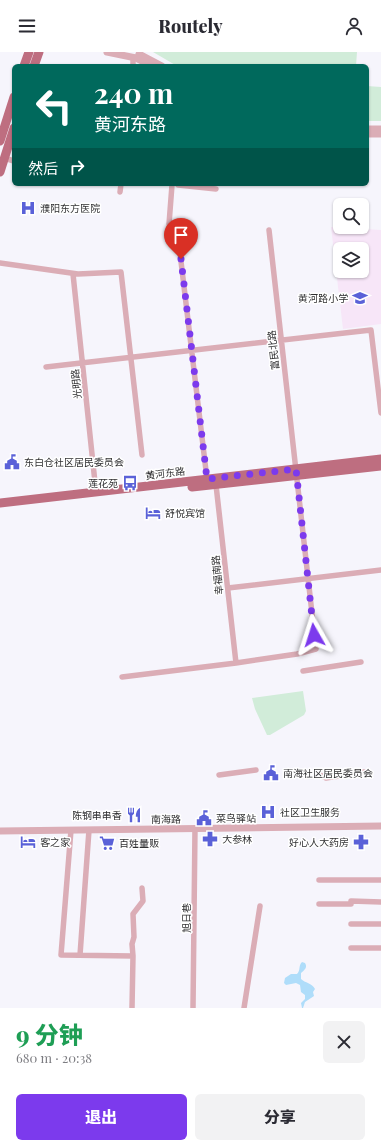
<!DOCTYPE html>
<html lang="zh">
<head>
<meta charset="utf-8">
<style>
	body { margin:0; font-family:"Playfair Display","Noto Sans SC",serif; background:#f2f2f3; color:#2b2b33; height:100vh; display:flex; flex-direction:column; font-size:15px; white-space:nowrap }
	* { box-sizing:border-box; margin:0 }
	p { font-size:13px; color:#7c7c81 }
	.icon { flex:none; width:22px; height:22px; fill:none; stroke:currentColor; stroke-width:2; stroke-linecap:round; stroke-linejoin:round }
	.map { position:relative; height:956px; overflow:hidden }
	.drawer { display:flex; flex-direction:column; background:#fff; flex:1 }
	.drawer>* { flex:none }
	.hud { position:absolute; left:12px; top:12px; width:357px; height:122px; border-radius:6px; box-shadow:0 1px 3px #0004; background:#00695c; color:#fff; overflow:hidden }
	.tools { position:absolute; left:333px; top:146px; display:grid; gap:8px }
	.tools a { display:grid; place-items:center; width:36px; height:36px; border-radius:6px; background:#fff; box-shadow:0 1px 3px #0004; font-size:20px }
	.pin { position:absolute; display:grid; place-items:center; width:34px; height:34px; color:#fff; margin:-41px -17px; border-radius:50% 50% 50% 0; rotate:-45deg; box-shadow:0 0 4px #0007 }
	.pin .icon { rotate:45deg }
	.me { position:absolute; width:44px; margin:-22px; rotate:354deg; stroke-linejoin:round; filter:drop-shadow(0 0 3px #0008) }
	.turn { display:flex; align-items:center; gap:14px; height:84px; padding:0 16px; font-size:18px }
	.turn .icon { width:52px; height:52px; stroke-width:2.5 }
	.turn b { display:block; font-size:28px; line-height:34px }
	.then { display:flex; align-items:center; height:38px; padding:0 16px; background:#0003; gap:8px; font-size:15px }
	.round { display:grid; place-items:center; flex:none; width:42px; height:42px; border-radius:6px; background:#f2f2f3 }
	.headline { display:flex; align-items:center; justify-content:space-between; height:68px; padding:0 16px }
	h1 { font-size:24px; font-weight:800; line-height:30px; color:#1e9e55 }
	.button { display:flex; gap:8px; margin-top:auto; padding:8px 16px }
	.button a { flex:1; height:46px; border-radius:6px; background:#7c3aed; color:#fff; font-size:16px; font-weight:800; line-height:46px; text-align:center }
	.button a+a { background:#f2f2f3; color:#2b2b33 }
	header { display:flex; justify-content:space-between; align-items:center; height:52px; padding:0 16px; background:#fff; font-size:18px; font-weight:800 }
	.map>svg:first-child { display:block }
</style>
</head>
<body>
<header><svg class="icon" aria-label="menu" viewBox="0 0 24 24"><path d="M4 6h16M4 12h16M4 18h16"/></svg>Routely<svg class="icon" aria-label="person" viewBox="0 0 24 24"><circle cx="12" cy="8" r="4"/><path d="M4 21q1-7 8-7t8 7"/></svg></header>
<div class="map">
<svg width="381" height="956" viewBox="0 0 381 956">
	<rect width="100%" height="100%" fill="#f6f5fc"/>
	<path fill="#f7e6f8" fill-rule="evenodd" d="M331,175L381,178V272L343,277ZM340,197H362V219H340Z"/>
	<path fill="#d1ecd9" d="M153,0H357L356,14H177Z
		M367,34L381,35V69H367Z
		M303,639L306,659L304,663L270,683H267L255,657L252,646Z"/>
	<path fill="#afddfa" d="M302,910L305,911C308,916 304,918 301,921V927C305,931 312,931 315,937L313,940L314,944L305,950L303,956H302L301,951L305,947V943L301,940L300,933L296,931L286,933L284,931L285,926L291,922H297C301,918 298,914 302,910Z"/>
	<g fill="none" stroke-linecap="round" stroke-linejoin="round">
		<path stroke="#dbadb6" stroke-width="5.5" d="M133,14V6
			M4,106L14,109
			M172,133L169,172L172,174L177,176L207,427
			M178,133L216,137
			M120,140L121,132
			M0,211L78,222L121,220L142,403
			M73,222L96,440
			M46,315L371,278L381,361
			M216,433L236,611
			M228,536L381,518
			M303,619L361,610
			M122,625L236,611L297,602L316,597L269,178
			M219,723L256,718
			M320,723L326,726L364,720
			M71,778L61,903L133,904L132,956
			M319,828H381
			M351,849L381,850
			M319,852H351
			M351,872H381
			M351,896H381
			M80,903L89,778
			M133,904L132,892L134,885L133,862L143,849L142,836
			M193,956L195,776
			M244,956L260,854"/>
		<path stroke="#dbadb6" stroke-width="7" d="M107,0L136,6L152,14
			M139,2L162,14
			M367,77H381
			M367,82H381
			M0,779L381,774"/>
		<path stroke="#be6e80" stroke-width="9" d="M24,14L29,0
			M34,14L39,0
			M0,89L14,45
			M0,120L14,76
			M192,435L381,414
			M0,451L381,407"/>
	</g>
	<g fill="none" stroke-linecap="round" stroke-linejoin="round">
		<path stroke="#7c3aed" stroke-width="7" stroke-dasharray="0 12.6" d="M181,207L207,427L296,417L314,583"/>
	</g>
	<defs>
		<g id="hospital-bare" transform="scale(1.2)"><path d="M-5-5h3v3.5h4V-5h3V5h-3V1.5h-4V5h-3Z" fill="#5a61d8" stroke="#fff" stroke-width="2.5" paint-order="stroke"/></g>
		<g id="school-bare" transform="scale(1.2)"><path d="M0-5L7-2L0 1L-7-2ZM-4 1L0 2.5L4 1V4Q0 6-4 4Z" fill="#5a61d8" stroke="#fff" stroke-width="2.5" paint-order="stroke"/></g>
		<g id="civic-bare" transform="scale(1.2)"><path d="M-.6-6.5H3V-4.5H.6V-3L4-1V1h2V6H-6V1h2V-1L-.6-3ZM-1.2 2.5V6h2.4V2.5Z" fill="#5a61d8" stroke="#fff" stroke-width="2.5" paint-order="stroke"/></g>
		<g id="bus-bare" transform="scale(1.2)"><path d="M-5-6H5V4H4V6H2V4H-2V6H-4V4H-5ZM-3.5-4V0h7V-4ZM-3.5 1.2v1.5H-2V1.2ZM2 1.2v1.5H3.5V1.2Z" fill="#5a61d8" stroke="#fff" stroke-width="2.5" paint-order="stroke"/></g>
		<g id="hotel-bare" transform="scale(1.2)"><path d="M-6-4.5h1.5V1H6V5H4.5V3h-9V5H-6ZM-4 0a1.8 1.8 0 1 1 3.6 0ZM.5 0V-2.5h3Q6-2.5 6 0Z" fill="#5a61d8" stroke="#fff" stroke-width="2.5" paint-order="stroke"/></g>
		<g id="restaurant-bare" transform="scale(1.2)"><path d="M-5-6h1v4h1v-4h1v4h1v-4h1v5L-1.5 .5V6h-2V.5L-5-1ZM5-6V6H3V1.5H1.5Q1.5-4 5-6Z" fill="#5a61d8" stroke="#fff" stroke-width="2.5" paint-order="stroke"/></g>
		<g id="pharmacy-bare" transform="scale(1.2)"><path d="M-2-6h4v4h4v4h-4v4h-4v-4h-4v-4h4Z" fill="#5a61d8" stroke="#fff" stroke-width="2.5" paint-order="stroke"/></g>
		<g id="supermarket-bare" transform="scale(1.2)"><path d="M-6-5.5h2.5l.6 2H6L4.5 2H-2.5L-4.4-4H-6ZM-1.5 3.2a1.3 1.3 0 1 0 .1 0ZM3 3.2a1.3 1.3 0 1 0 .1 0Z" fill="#5a61d8" stroke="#fff" stroke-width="2.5" paint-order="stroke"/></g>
	</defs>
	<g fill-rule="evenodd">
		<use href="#hospital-bare" x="28" y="156"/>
		<use href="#school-bare" x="360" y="246"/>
		<use href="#civic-bare" x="12" y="410"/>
		<use href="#bus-bare" x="130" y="431"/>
		<use href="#hotel-bare" x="153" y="461"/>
		<use href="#civic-bare" x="271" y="721"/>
		<use href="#hospital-bare" x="268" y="760"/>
		<use href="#restaurant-bare" x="134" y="763"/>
		<use href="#civic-bare" x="204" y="766"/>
		<use href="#pharmacy-bare" x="210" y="787"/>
		<use href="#hotel-bare" x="28" y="790"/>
		<use href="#pharmacy-bare" x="361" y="790"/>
		<use href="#supermarket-bare" x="107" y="791"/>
	</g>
	<g text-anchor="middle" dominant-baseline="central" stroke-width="3" stroke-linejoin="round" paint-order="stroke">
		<g font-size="10" fill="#303032" stroke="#fff" text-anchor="start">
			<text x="40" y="156">濮阳东方医院</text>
			<text x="348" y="246" text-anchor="end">黄河路小学</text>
			<text x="24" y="410">东白仓社区居民委员会</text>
			<text x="118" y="431" text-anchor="end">莲花苑</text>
			<text x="165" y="461">舒悦宾馆</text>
			<text x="283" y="721">南海社区居民委员会</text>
			<text x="280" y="760">社区卫生服务</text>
			<text x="122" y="763" text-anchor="end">陈钢串串香</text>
			<text x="216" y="766">菜鸟驿站</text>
			<text x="222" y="787">大参林</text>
			<text x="40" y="790">客之家</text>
			<text x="349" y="790" text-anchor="end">好心人大药房</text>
			<text x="119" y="791">百姓量贩</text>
		</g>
		<g font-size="10" fill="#303032" stroke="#fff">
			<text transform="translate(273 298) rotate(-96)">富民北路</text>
			<text transform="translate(76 332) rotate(-96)">光明路</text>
			<text transform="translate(165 421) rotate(-7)">黄河东路</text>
			<text transform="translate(217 523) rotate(-96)">幸福南路</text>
			<text transform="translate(166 767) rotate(-1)">南海路</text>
			<text transform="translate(186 866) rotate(-90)">旭日巷</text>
		</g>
	</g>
</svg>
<div class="tools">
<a><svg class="icon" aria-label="search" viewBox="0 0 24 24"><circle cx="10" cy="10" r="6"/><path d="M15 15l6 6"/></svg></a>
<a><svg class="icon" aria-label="layers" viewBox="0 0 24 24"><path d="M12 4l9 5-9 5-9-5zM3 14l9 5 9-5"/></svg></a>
</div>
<div class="pin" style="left:181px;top:207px;background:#d93025"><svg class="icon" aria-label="arrive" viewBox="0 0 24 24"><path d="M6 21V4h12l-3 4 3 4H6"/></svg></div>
<svg class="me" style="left:314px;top:583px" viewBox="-20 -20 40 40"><path d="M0-17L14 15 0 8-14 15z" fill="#7c3aed" stroke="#fff" stroke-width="4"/></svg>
<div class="hud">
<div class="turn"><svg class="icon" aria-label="left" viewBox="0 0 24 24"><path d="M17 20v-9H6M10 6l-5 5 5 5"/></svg><div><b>240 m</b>黄河东路</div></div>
<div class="then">然后<svg class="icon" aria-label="right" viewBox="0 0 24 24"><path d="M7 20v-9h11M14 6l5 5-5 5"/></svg></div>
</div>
</div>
<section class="drawer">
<div class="headline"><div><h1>9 分钟</h1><p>680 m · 20:38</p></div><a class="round"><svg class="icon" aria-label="close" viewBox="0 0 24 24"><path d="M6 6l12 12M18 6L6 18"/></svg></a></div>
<div class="button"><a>退出</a><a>分享</a></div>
</section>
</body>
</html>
